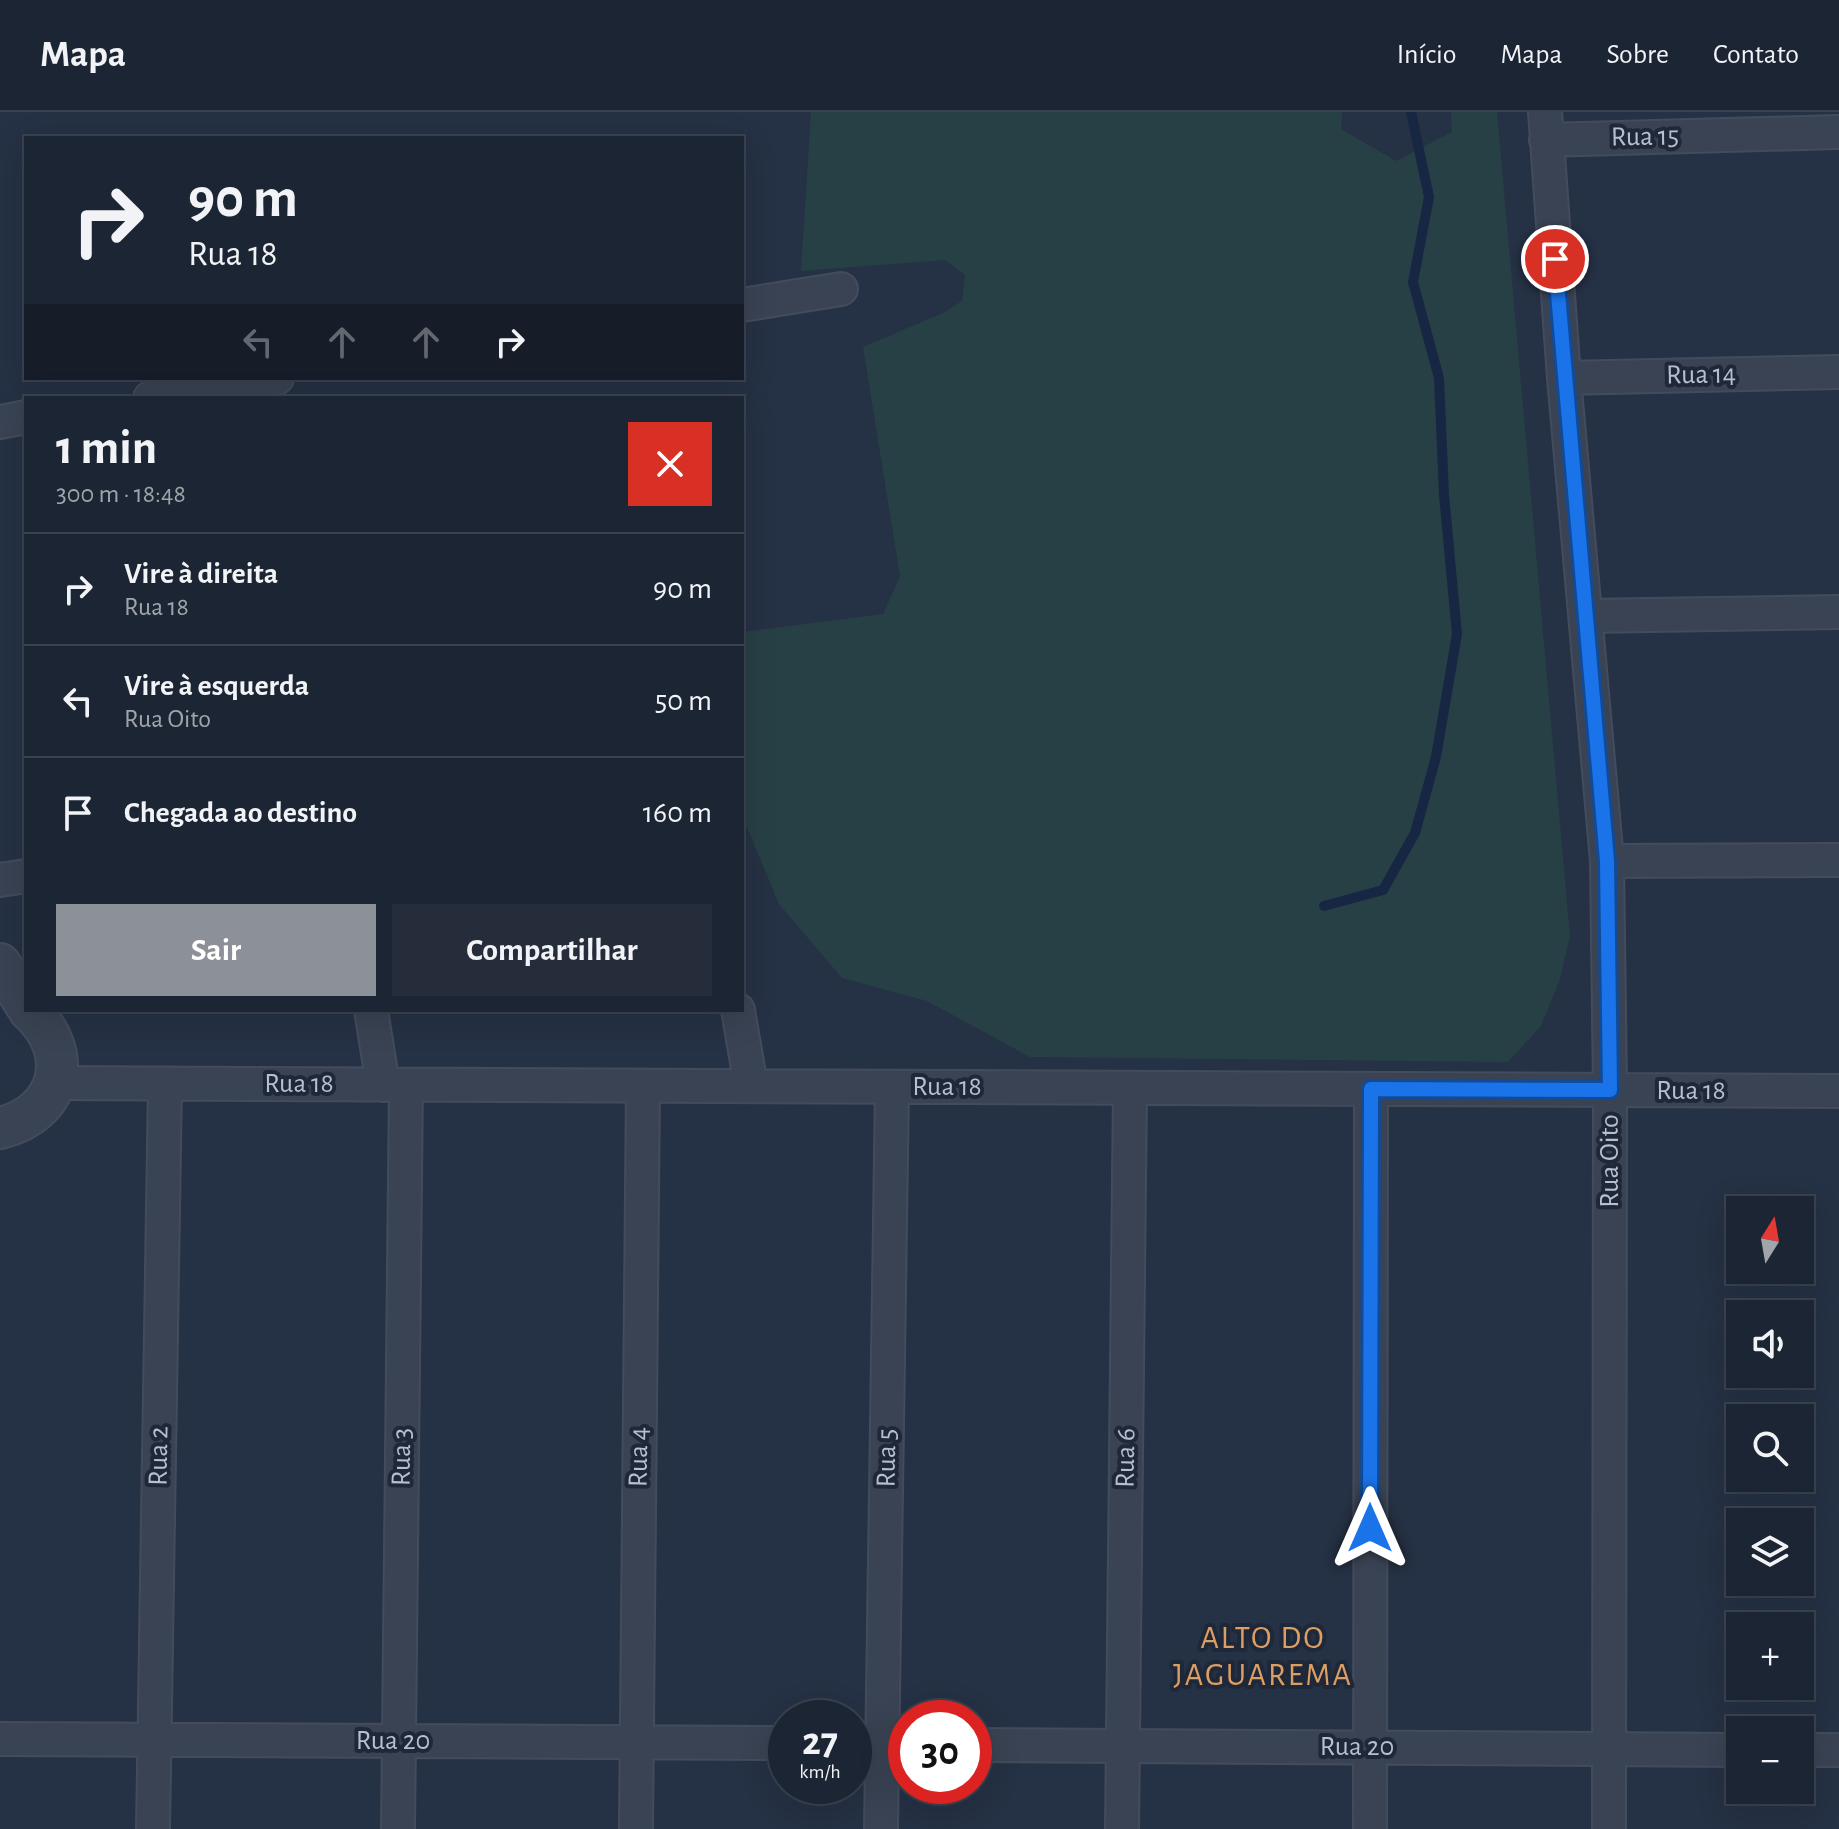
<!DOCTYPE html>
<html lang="pt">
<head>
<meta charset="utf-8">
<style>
	body { margin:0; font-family:"Alegreya Sans",sans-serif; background:#252d3b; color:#f1f3f6; height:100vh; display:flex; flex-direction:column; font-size:30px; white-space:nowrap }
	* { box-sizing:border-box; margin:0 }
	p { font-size:26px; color:#a0a5ac }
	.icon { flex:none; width:44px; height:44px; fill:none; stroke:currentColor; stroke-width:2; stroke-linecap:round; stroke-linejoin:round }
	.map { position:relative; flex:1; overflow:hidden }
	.drawer { position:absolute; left:24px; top:284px; width:720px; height:616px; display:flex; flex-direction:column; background:#1c2533; border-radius:0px; box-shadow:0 8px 32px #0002,0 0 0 2px #3a424e }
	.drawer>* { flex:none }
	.top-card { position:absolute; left:24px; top:24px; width:720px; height:244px; border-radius:0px; box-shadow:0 8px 32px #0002,0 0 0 2px #3a424e; background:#1c2533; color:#f1f3f6; overflow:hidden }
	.needle { width:52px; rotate:11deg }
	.controls { position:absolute; left:1726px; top:1084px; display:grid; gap:16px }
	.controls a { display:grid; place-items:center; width:88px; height:88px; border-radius:0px; background:#1c2533; box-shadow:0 8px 32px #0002,0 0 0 2px #3a424e; font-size:40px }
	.speed { position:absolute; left:768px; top:1588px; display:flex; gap:16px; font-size:40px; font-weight:700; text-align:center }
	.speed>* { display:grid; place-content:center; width:104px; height:104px; border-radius:50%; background:#1c2533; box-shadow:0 8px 32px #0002,0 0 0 2px #3a424e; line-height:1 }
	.speed small { font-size:20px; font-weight:400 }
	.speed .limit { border:12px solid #d22; background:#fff; color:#111 }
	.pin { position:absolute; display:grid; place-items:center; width:68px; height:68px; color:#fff; margin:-34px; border:4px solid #fff; border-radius:50%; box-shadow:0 2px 8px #0007 }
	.me { position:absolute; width:88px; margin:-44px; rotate:0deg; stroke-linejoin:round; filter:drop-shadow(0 0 6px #0008) }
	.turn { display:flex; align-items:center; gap:28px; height:168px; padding:0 32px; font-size:36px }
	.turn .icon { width:104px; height:104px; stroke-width:2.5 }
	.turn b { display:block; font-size:56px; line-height:68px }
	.lanes { display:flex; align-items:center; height:76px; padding:0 32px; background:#0003; justify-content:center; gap:40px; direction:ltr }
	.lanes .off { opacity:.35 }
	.round { display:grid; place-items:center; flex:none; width:84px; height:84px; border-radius:0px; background:#252d3b }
	.head { display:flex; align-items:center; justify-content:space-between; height:136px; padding:0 32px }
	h1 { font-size:48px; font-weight:700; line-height:60px }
	.button { display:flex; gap:16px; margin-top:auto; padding:16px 32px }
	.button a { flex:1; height:92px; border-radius:0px; background:#8c9099; color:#fff; font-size:32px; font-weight:700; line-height:92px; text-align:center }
	.button a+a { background:#252d3b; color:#f1f3f6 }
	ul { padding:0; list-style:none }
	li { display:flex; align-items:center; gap:24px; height:112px; padding:0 32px; border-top:2px solid #3a424e }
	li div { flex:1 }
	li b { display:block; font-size:30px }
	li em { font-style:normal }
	header { display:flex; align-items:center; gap:48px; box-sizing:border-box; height:112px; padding:0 40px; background:#1c2533; border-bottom:2px solid #3a424e }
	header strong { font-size:38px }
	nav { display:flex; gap:44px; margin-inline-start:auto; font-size:28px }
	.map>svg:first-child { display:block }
</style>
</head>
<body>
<header>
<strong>Mapa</strong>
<nav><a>Início</a><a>Mapa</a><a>Sobre</a><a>Contato</a></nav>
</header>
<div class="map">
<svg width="1839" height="1717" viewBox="0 0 1839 1717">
	<rect width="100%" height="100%" fill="#253144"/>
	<path fill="#274045" d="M811,0H1342L1341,17L1396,49L1452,20L1451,0H1497L1570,825L1559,870L1541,914L1508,950L1030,945L927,889L842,866L779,792L742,704V520L883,502L900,464L863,235L943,201L962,189L965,163L945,148L801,159Z"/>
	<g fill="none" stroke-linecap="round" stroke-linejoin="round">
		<path stroke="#172743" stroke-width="10" d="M1324,794L1383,778L1415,721L1436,645L1457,522L1444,383L1439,266L1413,170L1429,85L1411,0"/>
		<g stroke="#434c5d" stroke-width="36">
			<path id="minor" d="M1545,0L1564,266L1607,749L1610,978L1609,1717
				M1546,28L1839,20
				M742,193L841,177
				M1564,266L1839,260
				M150,286L277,266
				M0,310L26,305
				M1586,504L1839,500
				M1607,749L1839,748
				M0,768L26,764
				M371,898L383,973
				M738,898L751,974
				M54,971L1839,979
				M0,1627L786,1631
				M854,1632H906
				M974,1633L1740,1638
				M1800,1638H1839
				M153,1717L165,972
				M398,1717L406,973
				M636,1717L643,974
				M881,1717L892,975
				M1122,1717L1130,976
				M1370,1717L1371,977"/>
		</g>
		<g stroke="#434c5d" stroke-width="44">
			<path id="tertiary" d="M0,852L26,893
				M0,1016C62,1001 76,940 29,898"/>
		</g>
		<use href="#minor" stroke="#3a4353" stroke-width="32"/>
		<use href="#tertiary" stroke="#3a4353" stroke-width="40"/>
	</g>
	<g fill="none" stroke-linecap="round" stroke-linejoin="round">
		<g stroke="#114b97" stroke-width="20">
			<path id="route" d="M1370,1416L1371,977L1610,978L1607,749L1555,147"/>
		</g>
		<use href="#route" stroke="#1a73e8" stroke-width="14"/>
	</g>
	<g text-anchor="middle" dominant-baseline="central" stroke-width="8" stroke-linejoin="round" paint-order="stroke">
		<g font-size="28" fill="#b7becd" stroke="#1e2839">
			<text transform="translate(1645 25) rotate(-1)">Rua 15</text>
			<text transform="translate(1701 263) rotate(-1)">Rua 14</text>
			<text x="299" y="972">Rua 18</text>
			<text x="947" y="975">Rua 18</text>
			<text x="1691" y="979">Rua 18</text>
			<text transform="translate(1610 1049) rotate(-90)">Rua Oito</text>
			<text transform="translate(159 1344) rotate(-89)">Rua 2</text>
			<text transform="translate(402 1345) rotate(-89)">Rua 3</text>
			<text transform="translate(639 1345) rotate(-89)">Rua 4</text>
			<text transform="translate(887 1346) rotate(-89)">Rua 5</text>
			<text transform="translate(1126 1346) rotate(-89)">Rua 6</text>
			<text x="393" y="1629">Rua 20</text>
			<text x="1357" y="1635">Rua 20</text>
		</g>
		<g font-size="32" letter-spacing="2" fill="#dc9e63" stroke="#1e2839">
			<text x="1263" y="1526">ALTO DO<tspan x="1263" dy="37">JAGUAREMA</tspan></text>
		</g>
	</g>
</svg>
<div class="controls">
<a><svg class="needle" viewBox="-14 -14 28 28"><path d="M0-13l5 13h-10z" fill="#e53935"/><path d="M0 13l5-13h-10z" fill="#a0a5ac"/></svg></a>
<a><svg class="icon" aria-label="sound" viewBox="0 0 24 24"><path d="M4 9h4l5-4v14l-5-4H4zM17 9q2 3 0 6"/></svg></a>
<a><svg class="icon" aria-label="search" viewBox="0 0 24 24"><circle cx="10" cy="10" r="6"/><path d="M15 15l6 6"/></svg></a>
<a><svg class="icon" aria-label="layers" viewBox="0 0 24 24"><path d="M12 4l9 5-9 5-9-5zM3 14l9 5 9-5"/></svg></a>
<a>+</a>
<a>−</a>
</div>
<div class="speed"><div>27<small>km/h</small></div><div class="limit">30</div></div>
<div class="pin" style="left:1555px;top:147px;background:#d93025"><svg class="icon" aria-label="arrive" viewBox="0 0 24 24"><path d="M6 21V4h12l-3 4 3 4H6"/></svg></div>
<svg class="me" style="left:1370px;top:1416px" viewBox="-20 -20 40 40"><path d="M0-17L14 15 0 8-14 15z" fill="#1a73e8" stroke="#fff" stroke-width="4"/></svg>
<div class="top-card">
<div class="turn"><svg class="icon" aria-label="right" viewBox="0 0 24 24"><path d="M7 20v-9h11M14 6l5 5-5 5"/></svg><div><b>90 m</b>Rua 18</div></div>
<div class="lanes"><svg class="icon off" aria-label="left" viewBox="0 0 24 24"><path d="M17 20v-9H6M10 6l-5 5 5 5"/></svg><svg class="icon off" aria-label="ahead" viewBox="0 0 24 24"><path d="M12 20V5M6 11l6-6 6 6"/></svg><svg class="icon off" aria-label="ahead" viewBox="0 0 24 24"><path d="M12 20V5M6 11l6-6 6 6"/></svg><svg class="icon" aria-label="right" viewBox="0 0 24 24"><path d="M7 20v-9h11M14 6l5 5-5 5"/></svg></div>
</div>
<section class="drawer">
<div class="head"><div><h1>1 min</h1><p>300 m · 18:48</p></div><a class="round" style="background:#d93025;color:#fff"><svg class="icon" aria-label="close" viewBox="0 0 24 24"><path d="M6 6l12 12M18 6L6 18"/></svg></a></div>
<ul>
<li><svg class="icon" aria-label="right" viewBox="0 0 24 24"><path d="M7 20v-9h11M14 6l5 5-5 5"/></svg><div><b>Vire à direita</b><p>Rua 18</p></div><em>90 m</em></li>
<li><svg class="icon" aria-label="left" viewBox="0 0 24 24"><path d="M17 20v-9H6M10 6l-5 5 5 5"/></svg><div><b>Vire à esquerda</b><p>Rua Oito</p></div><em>50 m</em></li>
<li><svg class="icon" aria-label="arrive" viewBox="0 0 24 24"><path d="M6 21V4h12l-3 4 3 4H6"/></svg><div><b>Chegada ao destino</b></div><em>160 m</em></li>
</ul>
<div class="button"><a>Sair</a><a>Compartilhar</a></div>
</section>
</div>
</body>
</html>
